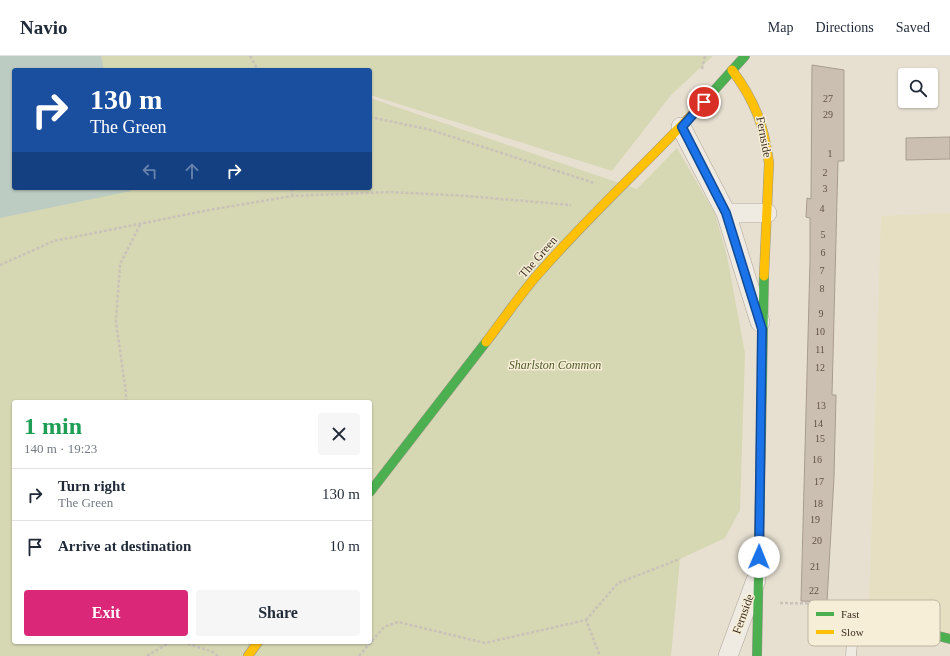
<!DOCTYPE html>
<html lang="en">
<head>
<meta charset="utf-8">
<style>
	body { margin:0; font-family:"Times New Roman",serif; background:#f6f6f7; color:#1f2937; height:100vh; display:flex; flex-direction:column; font-size:15px; white-space:nowrap }
	* { box-sizing:border-box; margin:0 }
	p { font-size:13px; color:#747a83 }
	.icon { flex:none; width:22px; height:22px; fill:none; stroke:currentColor; stroke-width:2; stroke-linecap:round; stroke-linejoin:round }
	.map { position:relative; flex:1; overflow:hidden }
	.drawer { position:absolute; left:12px; top:344px; width:360px; height:244px; display:flex; flex-direction:column; background:#fff; border-radius:4px; box-shadow:0 1px 3px #0004 }
	.drawer>* { flex:none }
	.banner { position:absolute; left:12px; top:12px; width:360px; height:122px; border-radius:4px; box-shadow:0 1px 3px #0004; background:#1a4fa0; color:#fff; overflow:hidden }
	.buttons { position:absolute; left:898px; top:12px; display:grid; gap:8px }
	.buttons a { display:grid; place-items:center; width:40px; height:40px; border-radius:4px; background:#fff; box-shadow:0 1px 3px #0004; font-size:20px }
	.pin { position:absolute; display:grid; place-items:center; width:34px; height:34px; color:#fff; margin:-17px; border:2px solid #fff; border-radius:50%; box-shadow:0 1px 4px #0007 }
	.me { position:absolute; width:44px; margin:-22px; rotate:1deg; stroke-linejoin:round; filter:drop-shadow(0 0 3px #0008) }
	.turn { display:flex; align-items:center; gap:14px; height:84px; padding:0 12px; font-size:18px }
	.turn .icon { width:52px; height:52px; stroke-width:2.5 }
	.turn b { display:block; font-size:28px; line-height:34px }
	.lanes { display:flex; align-items:center; height:38px; padding:0 12px; background:#0003; justify-content:center; gap:20px; direction:ltr }
	.lanes .off { opacity:.35 }
	.round { display:grid; place-items:center; flex:none; width:42px; height:42px; border-radius:4px; background:#f6f6f7 }
	.head { display:flex; align-items:center; justify-content:space-between; height:68px; padding:0 12px }
	h1 { font-size:24px; font-weight:600; line-height:30px; color:#1e9e55 }
	.button { display:flex; gap:8px; margin-top:auto; padding:8px 12px }
	.button a { flex:1; height:46px; border-radius:4px; background:#db2777; color:#fff; font-size:16px; font-weight:600; line-height:46px; text-align:center }
	.button a+a { background:#f6f6f7; color:#1f2937 }
	ul { padding:0; list-style:none }
	li { display:flex; align-items:center; gap:12px; height:52px; padding:0 12px; border-top:1px solid #e0e1e3 }
	li div { flex:1 }
	li b { display:block; font-size:15px }
	li em { font-style:normal }
	header { display:flex; align-items:center; gap:24px; box-sizing:border-box; height:56px; padding:0 20px; background:#fff; border-bottom:1px solid #e0e1e3 }
	header strong { font-size:19px }
	nav { display:flex; gap:22px; margin-inline-start:auto; font-size:14px }
	.map>svg:first-child { display:block }
</style>
</head>
<body>
<header>
<strong>Navio</strong>
<nav><a>Map</a><a>Directions</a><a>Saved</a></nav>
</header>
<div class="map">
<svg width="950" height="600" viewBox="0 0 950 600">
	<rect width="100%" height="100%" fill="#e7e0d1"/>
	<path fill="#e6dfc2" d="M950,157V583L869,556L881,160Z"/>
	<path fill="#d6d7b3" fill-rule="evenodd" d="M0,0H713L671,39L612,115L370,39V14H14V132H370V42L637,133L677,92L715,158L727,200L745,297L740,454L725,482L680,503L671,600H0ZM14,346H370V586H14Z"/>
	<path fill="#bcccc2" d="M0,0H101L104,14H14V132H130L131,135L0,162Z"/>
	<path fill="#cbbfb2" stroke="#a89c90" d="M812,9L844,14V105H838L832,339H836L834,421L827,546L801,545L810,205V162L806,161L807,142L811,143Z
		M950,81V103L906,104V82Z"/>
	<g fill="none" stroke-linecap="round" stroke-linejoin="round">
		<g stroke="#ada599" stroke-width="11">
			<path id="lane" d="M851,600C851,582 858,572 874,564"/>
		</g>
		<g stroke="#ada599" stroke-width="20">
			<path id="street" d="M681,71L726,157L760,266
				M726,157H767
				M728,600L756,524"/>
		</g>
		<g stroke="#9c958a" stroke-width="10">
			<path id="fast" d="M710,39L745,0
				M370,436L486,286
				M874,564L950,583
				M757,600L764,220"/>
		</g>
		<g stroke="#9c958a" stroke-width="10">
			<path id="slow" d="M732,14C755,45 764,69 769,107L764,220
				M486,286C504,263 520,238 540,216C594,154 655,100 710,39
				M248,600L258,586"/>
		</g>
		<path stroke="#c8c2b9" stroke-width="2.5" stroke-dasharray="3 2" stroke-linecap="butt" d="M250,0L258,14
			M702,13L705,0
			M370,61L431,74L594,127
			M292,132V140
			M0,209L54,185L209,154L292,140L390,136L467,140L571,149
			M126,346V337L116,266L120,208L141,167
			M780,547L852,548L856,551
			M586,564L618,527L680,503
			M183,586L213,596L218,600
			M147,600L170,586
			M359,600L384,571L398,566L485,587L586,564L600,600"/>
		<use href="#lane" stroke="#efebe3" stroke-width="10"/>
		<use href="#street" stroke="#efebe3" stroke-width="19"/>
		<use href="#fast" stroke="#4caf50" stroke-width="9"/>
		<use href="#slow" stroke="#ffc107" stroke-width="9"/>
	</g>
	<g fill="none" stroke-linecap="round" stroke-linejoin="round">
		<g stroke="#114b97" stroke-width="10">
			<path id="route" d="M704,46L682,71L726,157L762,273L759,501"/>
		</g>
		<use href="#route" stroke="#1a73e8" stroke-width="7"/>
	</g>
	<g text-anchor="middle" dominant-baseline="central" stroke-width="3" stroke-linejoin="round" paint-order="stroke">
		<g font-size="10" fill="#605244">
			<text x="828" y="42">27</text>
			<text x="828" y="58">29</text>
			<text x="830" y="97">1</text>
			<text x="825" y="116">2</text>
			<text x="825" y="132">3</text>
			<text x="822" y="152">4</text>
			<text x="823" y="178">5</text>
			<text x="823" y="196">6</text>
			<text x="822" y="214">7</text>
			<text x="822" y="232">8</text>
			<text x="821" y="257">9</text>
			<text x="820" y="275">10</text>
			<text x="820" y="293">11</text>
			<text x="820" y="311">12</text>
			<text x="821" y="349">13</text>
			<text x="818" y="367">14</text>
			<text x="820" y="382">15</text>
			<text x="817" y="403">16</text>
			<text x="819" y="425">17</text>
			<text x="818" y="447">18</text>
			<text x="815" y="463">19</text>
			<text x="817" y="484">20</text>
			<text x="815" y="510">21</text>
			<text x="814" y="534">22</text>
		</g>
		<g font-size="12" fill="#3d2e20" stroke="#f7eed8">
			<text transform="translate(764 81) rotate(79)">Fernside</text>
			<text transform="translate(538 201) rotate(-49)">The Green</text>
			<text transform="translate(743 558) rotate(-70)">Fernside</text>
		</g>
		<g font-size="12" font-style="italic" fill="#4d5a26" stroke="#f7eed8">
			<text x="555" y="309">Sharlston Common</text>
		</g>
	</g>
	<rect x="808" y="544" width="132" height="46" rx="6" fill="#f7eed8" stroke="#bfb4a1" stroke-width="1"/>
	<rect x="816" y="556" width="18" height="4" fill="#4caf50"/>
	<rect x="816" y="574" width="18" height="4" fill="#ffc107"/>
	<g font-size="11" fill="#3d2e20">
		<text x="841" y="562">Fast</text>
		<text x="841" y="580">Slow</text>
	</g>
</svg>
<div class="buttons">
<a><svg class="icon" aria-label="search" viewBox="0 0 24 24"><circle cx="10" cy="10" r="6"/><path d="M15 15l6 6"/></svg></a>
</div>
<div class="pin" style="left:704px;top:46px;background:#d93025"><svg class="icon" aria-label="arrive" viewBox="0 0 24 24"><path d="M6 21V4h12l-3 4 3 4H6"/></svg></div>
<svg class="me" style="left:759px;top:501px" viewBox="-20 -20 40 40"><circle r="19" fill="#fff"/><path d="M0-13L10 11 0 6-10 11z" fill="#1a73e8"/></svg>
<div class="banner">
<div class="turn"><svg class="icon" aria-label="right" viewBox="0 0 24 24"><path d="M7 20v-9h11M14 6l5 5-5 5"/></svg><div><b>130 m</b>The Green</div></div>
<div class="lanes"><svg class="icon off" aria-label="left" viewBox="0 0 24 24"><path d="M17 20v-9H6M10 6l-5 5 5 5"/></svg><svg class="icon off" aria-label="ahead" viewBox="0 0 24 24"><path d="M12 20V5M6 11l6-6 6 6"/></svg><svg class="icon" aria-label="right" viewBox="0 0 24 24"><path d="M7 20v-9h11M14 6l5 5-5 5"/></svg></div>
</div>
<section class="drawer">
<div class="head"><div><h1>1 min</h1><p>140 m · 19:23</p></div><a class="round"><svg class="icon" aria-label="close" viewBox="0 0 24 24"><path d="M6 6l12 12M18 6L6 18"/></svg></a></div>
<ul>
<li><svg class="icon" aria-label="right" viewBox="0 0 24 24"><path d="M7 20v-9h11M14 6l5 5-5 5"/></svg><div><b>Turn right</b><p>The Green</p></div><em>130 m</em></li>
<li><svg class="icon" aria-label="arrive" viewBox="0 0 24 24"><path d="M6 21V4h12l-3 4 3 4H6"/></svg><div><b>Arrive at destination</b></div><em>10 m</em></li>
</ul>
<div class="button"><a>Exit</a><a>Share</a></div>
</section>
</div>
</body>
</html>
